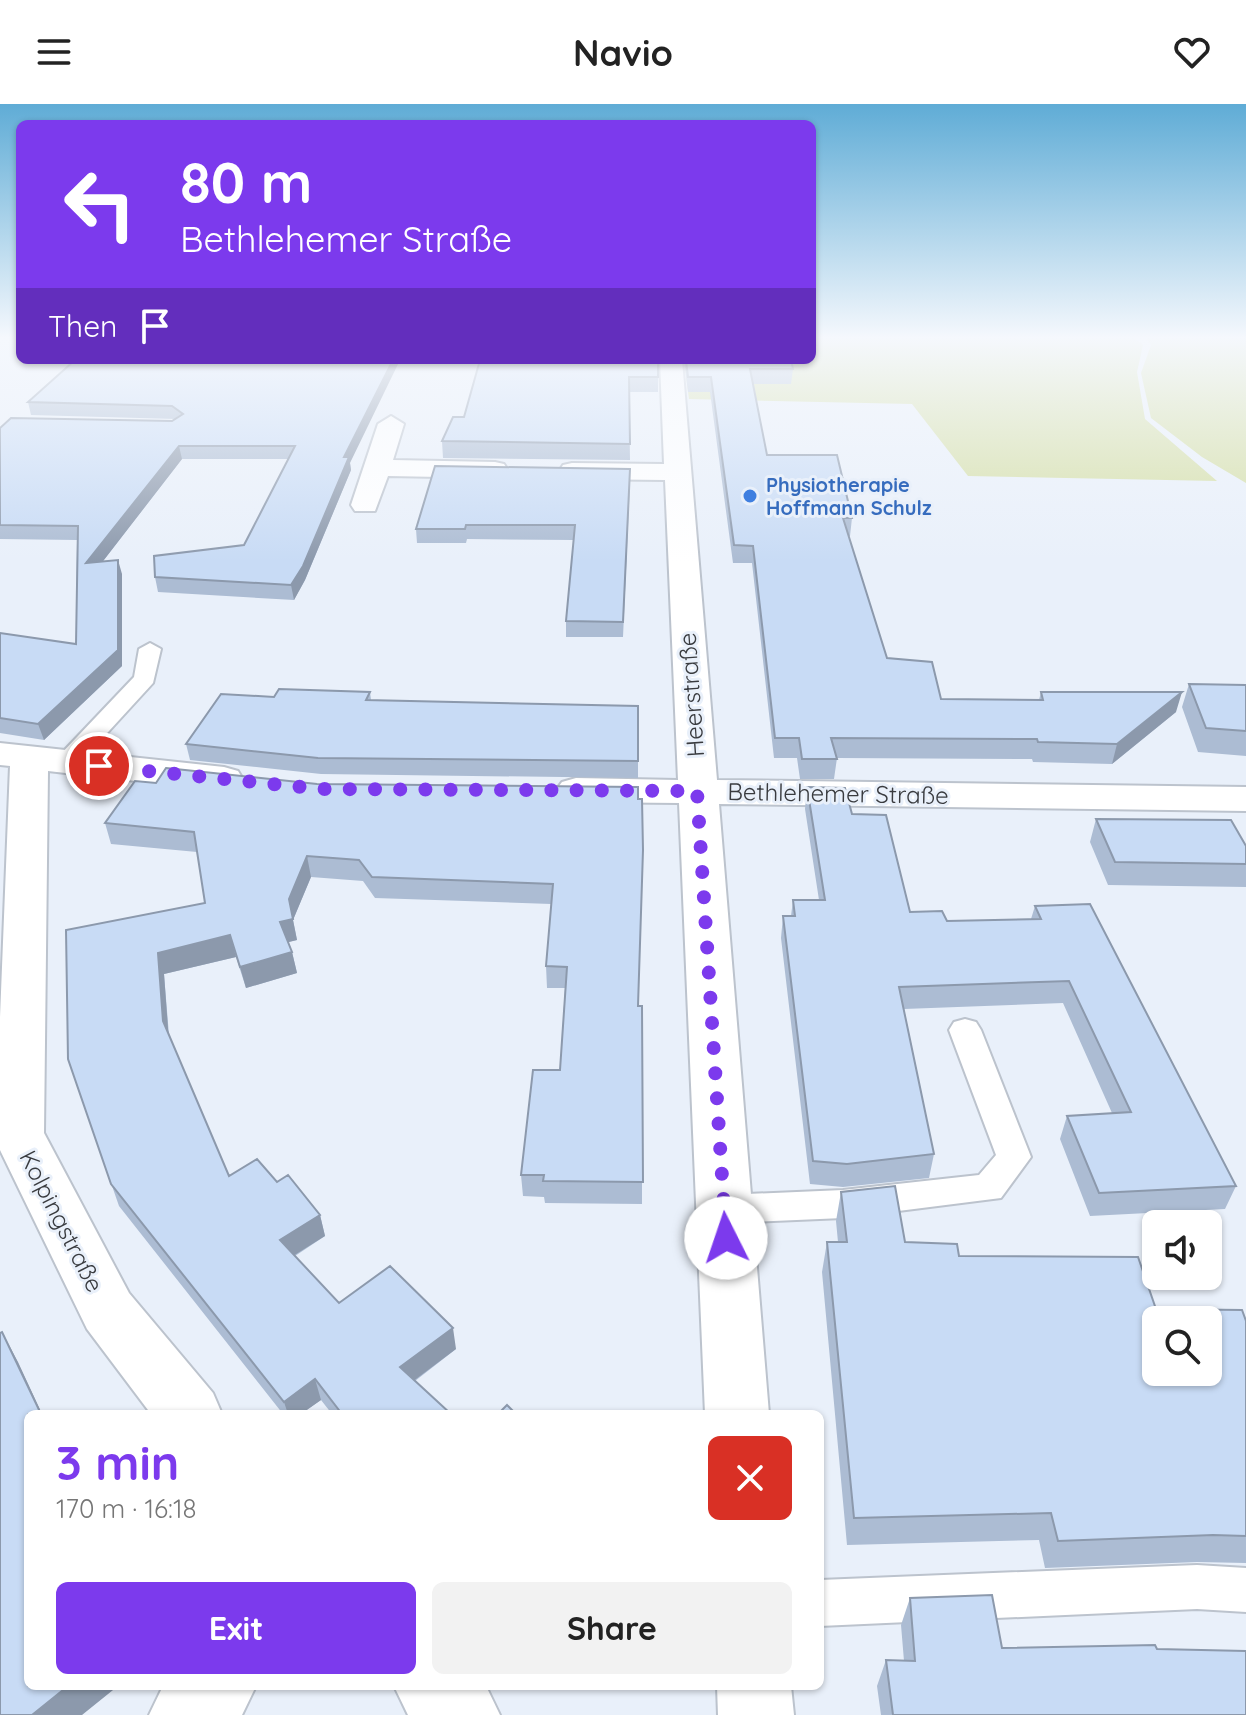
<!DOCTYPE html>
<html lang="en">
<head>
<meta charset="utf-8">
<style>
	body { margin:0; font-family:Quicksand,sans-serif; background:#f2f2f2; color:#222; height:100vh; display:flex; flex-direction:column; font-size:30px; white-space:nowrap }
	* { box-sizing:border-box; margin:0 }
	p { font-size:26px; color:#767676 }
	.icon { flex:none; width:44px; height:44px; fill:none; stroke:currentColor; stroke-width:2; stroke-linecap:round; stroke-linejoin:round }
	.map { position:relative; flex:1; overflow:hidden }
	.sheet { position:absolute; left:24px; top:1306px; width:800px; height:280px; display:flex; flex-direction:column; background:#fff; border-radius:12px; box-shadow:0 2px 6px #0004 }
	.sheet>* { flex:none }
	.guide { position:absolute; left:16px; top:16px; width:800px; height:244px; border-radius:12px; box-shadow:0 2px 6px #0004; background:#7c3aed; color:#fff; overflow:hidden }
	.tools { position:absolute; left:1142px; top:1106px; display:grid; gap:16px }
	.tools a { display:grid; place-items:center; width:80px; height:80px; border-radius:12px; background:#fff; box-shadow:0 2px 6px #0004; font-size:40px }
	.pin { position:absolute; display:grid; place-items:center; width:68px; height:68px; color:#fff; margin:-34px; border:4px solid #fff; border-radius:50%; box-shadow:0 2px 8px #0007 }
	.me { position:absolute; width:88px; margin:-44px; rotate:356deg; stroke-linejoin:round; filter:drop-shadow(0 0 6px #0008) }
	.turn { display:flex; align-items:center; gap:28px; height:168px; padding:0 32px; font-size:36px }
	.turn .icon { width:104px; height:104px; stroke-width:2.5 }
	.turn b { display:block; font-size:56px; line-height:68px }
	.then { display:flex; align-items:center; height:76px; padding:0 32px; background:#0003; gap:16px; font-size:30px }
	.round { display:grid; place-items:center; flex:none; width:84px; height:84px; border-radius:12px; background:#f2f2f2 }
	.summary { display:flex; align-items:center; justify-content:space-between; height:136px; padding:0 32px }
	h1 { font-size:48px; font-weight:700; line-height:60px; color:#7c3aed }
	.cta { display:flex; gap:16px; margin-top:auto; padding:16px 32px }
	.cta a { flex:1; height:92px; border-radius:12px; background:#7c3aed; color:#fff; font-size:32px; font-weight:700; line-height:92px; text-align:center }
	.cta a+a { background:#f2f2f2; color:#222 }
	header { display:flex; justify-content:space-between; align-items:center; height:104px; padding:0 32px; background:#fff; font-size:36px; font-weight:700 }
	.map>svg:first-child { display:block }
</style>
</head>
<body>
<header><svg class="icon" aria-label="menu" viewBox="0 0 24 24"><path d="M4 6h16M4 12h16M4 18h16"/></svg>Navio<svg class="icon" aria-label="heart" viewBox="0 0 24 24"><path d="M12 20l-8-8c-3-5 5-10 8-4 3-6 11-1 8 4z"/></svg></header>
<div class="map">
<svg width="1246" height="1611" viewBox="0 0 1246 1611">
	<rect width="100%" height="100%" fill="#e9f0fa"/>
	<path fill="#d4dea5" d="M812,232H1132L1143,241L1137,268L1145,315L1217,377L968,372L912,300L689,295L684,256H812Z
		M1145,232H1246V379L1202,353L1151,314L1141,269L1151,241Z"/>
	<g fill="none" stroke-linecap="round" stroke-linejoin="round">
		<g stroke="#bcc3cd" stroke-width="4">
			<path id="service" d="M150,539L161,545L153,579L76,663H58L55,658L58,653L134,573L139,545Z
				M965,915L976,918L981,926L1031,1053L1001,1094L843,1114L724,1119L711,1115L706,1105L711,1095L724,1091L843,1086L979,1071L996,1051L949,926L954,918Z
				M1197,1461L1246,1464V1508L1197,1505L820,1522V1476Z"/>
		</g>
		<g stroke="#bcc3cd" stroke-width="4">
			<path id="minor" d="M660,256H682L717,676L1246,683V707L719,700L769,1310H705L679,699L576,698L562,694L556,686L562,678L576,674L678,676L665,376L572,375L563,373L559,367L563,361L572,359L664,360Z
				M391,312L404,320L393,356L495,358L504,360L508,366L504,372L495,374L388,372L375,407H355L351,401L378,320Z
				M0,639L224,663L238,667L243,675L238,683L224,687L48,667L44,1029L129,1189L213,1289L222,1310H151L87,1225L0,1046V913L10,662L0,661Z
				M163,1582H256L242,1611H149Z
				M394,1582H486L500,1611H408Z
				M717,1582H791L794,1611H718Z"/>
		</g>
		<use href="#service" fill="#fff" fill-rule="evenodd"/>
		<use href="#minor" fill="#fff" fill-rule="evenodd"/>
	</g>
	<path fill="#acbcd3" d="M812,232L816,241L815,256H812Z
		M75,256L350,359L351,366L305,476L294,496L158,488L155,473L244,441L288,355H182L103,457L122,470V562L44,636L0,629V529L76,540L77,436L0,435V324L172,317L176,315L31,311L28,298Z
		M480,256L658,273V288H629L630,356L443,354L442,337L464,313Z
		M684,256H791L793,265L791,280H753L767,351L852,414L850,432H848L887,554L941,595L1039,596L1041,588L1176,608L1112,660L1033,658L1032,655L837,654L834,675H800L797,654H774L752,459H733L710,288H688Z
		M630,378L623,533H566V517L574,436L467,435L466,439H417L416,425Z
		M1189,580L1246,581V652L1198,648L1182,603Z
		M370,588L371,596L638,602V674L321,670L190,656L186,640L274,593Z
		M156,679L638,683L639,902H642V1100L545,1099L544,1093L523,1092L521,1071L560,966L565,884H547L546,862L551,800L375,794L363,777L311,773L293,816L297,836L288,838L292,848L297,869L246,884L236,853L164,870L169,931L229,1072L277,1078L320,1111L325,1132L295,1152L339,1199L456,1245L415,1277L451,1310H332L321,1296L301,1310H283L119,1102L68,955L205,799L197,748L111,740L105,719Z
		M807,683L852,710L910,808L947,817L1031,815L1035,802L1236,1082L1225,1105L1090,1112L1060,1035L1067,1012L1112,1009L1063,899L904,905L934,1050L929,1074L843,1083L810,1080L781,834L783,812H791L793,796H819L805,705Z
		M1096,715L1246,742V783L1108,781L1090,738Z
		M841,1088L905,1138L1156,1205L1246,1217V1459L1197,1458L1045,1464L1039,1436L847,1441L822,1168L827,1138H838L836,1117Z
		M910,1494L1002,1544L1157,1545L1246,1611H881L877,1582L886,1556L904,1557L901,1521Z"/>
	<path fill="#8c99ac" d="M393,256H400L350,359L351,366L305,476L294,496L291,481L344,353Z
		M179,342L182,355L90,474L86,459Z
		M118,456L122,470V562L44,636L38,620Z
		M1182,588L1176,608L1112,660L1117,640Z
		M307,752L311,773L293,816L297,836L285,839L280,818Z
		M230,831L236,853L164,870L169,938L163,917L158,849Z
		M292,848L297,869L246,884L240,863Z
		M320,1111L325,1132L285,1157L280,1136Z
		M453,1224L456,1245L404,1284L400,1263Z
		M2,1228L18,1258L42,1310H41Z
		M315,1275L321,1296L301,1310H288L284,1298Z
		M68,1582H118L82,1611H32Z"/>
	<path fill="#c8dbf5" stroke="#8c99ac" stroke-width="2" fill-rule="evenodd" d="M812,232H814L816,241H812Z
		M75,256H393L344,353H349L303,462L291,481L155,473L154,452L244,441L295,342H179L86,459L118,456V546L38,620L0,614V529L76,540L78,422L0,421V324L11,314L172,317L183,310L172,302L28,298Z
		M480,256H658V273H629L630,340L442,337L453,313H464Z
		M686,256H791L793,265H750L767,351H837L852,414H843L887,554L932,558L941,595L1043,596L1041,588H1182L1117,640L1038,638L1037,635L831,634L837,655H802L799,634H775L753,442L734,441L711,273H688Z
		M435,362L630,365L623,518L566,517L575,421H466L465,425H416Z
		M1189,580L1246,581V627L1206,624Z
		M279,585L370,588L366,596L638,602V657L318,654L186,640L221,590L274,593Z
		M166,664L317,680L638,683V695H642L643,746L638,902H642L643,1078L543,1077L544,1071H521L533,966H560L567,863L546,862L553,780L372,773L359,756L307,752L289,795L293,815L280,818L292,848L240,863L230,831L158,849L163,917L229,1072L257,1055L277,1078L288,1071L320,1111L280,1136L339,1199L390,1162L453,1224L400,1263L451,1310H342L315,1275L284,1298L111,1080L68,955L66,826L205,799L194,728L105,719L135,677L156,679Z
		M807,683L845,684L852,710L886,711L910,808L942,807L947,817L1041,815L1035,802L1090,800L1236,1082L1099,1089L1067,1012L1131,1008L1069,877L899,883L934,1050L847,1060L813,1057L783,812H795L793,796H825Z
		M1096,715L1231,716L1246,742V760L1115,758Z
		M895,1082L905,1138L957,1140L959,1152L1138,1153L1156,1205L1242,1206L1246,1217V1432L1213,1431L1058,1437L1051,1409L854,1414L827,1138H847L841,1088ZM1156,1216H1208V1268H1156Z
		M2,1228L41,1310H28V1582H68L32,1611H0V1229Z
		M507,1301L516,1310H498Z
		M992,1491L1002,1544L1155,1541L1157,1545L1246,1547V1611H893L886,1556L915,1557L910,1494Z"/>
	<linearGradient id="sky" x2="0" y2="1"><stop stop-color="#5facd6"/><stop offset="0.51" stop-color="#f5f8fd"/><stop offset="1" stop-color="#f5f8fd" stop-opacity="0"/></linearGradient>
	<rect width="1246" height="458" fill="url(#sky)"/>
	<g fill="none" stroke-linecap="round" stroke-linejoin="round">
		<path stroke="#7c3aed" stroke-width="14" stroke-dasharray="0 25.2" d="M99,662L321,685L697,687L726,1134"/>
	</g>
	<circle fill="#3f7fe0" stroke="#e9f0fa" stroke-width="3" cx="750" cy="392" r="8"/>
	<g text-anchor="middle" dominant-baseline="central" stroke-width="6" stroke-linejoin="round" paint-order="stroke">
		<g font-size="20" font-weight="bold" fill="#366cbe" stroke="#e9f0fa" text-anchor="start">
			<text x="766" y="380">Physiotherapie<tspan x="766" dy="23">Hoffmann Schulz</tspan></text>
		</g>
		<g font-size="24" fill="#393b3f" stroke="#e9f0fa">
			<text transform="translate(691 591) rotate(-94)">Heerstraße</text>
			<text transform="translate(838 689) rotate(1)">Bethlehemer Straße</text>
			<text transform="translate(62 1117) rotate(63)">Kolpingstraße</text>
		</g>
	</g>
</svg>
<div class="tools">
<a><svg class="icon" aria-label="sound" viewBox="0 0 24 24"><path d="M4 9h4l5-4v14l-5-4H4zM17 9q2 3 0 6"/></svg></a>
<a><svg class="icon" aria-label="search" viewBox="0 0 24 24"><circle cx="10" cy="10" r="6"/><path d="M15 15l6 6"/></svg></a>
</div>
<div class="pin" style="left:99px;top:662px;background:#d93025"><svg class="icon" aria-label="arrive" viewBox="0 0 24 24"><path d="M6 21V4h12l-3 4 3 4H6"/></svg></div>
<svg class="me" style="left:726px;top:1134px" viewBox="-20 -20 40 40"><circle r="19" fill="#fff"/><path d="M0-13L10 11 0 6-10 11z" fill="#7c3aed"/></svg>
<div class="guide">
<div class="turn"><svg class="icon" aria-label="left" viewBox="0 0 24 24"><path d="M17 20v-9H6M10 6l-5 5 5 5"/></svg><div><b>80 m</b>Bethlehemer Straße</div></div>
<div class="then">Then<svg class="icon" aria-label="arrive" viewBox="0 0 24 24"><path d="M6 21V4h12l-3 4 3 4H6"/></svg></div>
</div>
<section class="sheet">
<div class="summary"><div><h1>3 min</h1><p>170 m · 16:18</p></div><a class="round" style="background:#d93025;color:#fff"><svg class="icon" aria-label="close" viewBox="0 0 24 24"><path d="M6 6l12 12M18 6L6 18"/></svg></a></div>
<div class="cta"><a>Exit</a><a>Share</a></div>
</section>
</div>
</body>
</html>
